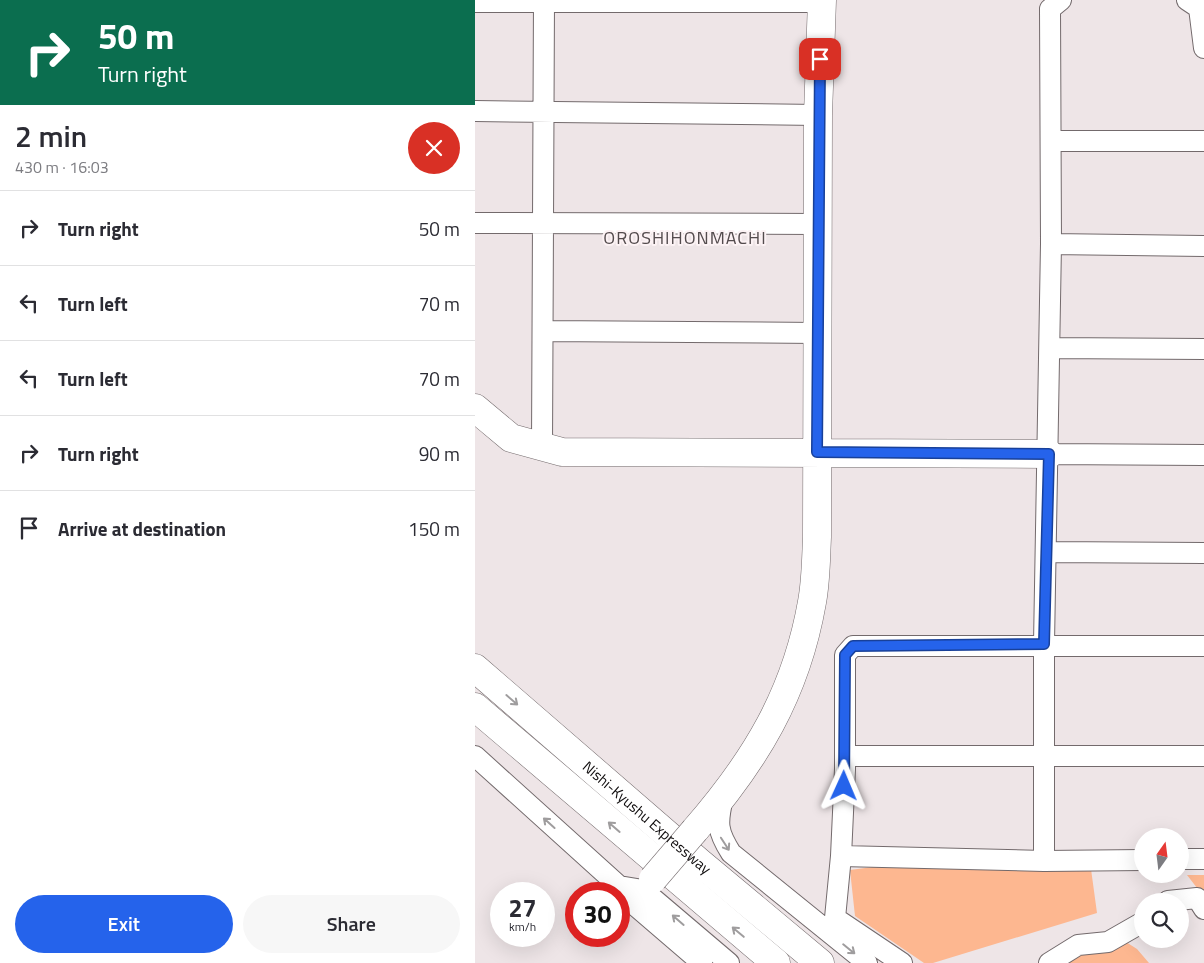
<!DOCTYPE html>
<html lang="en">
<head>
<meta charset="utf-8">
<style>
	body { margin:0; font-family:"Titillium Web",sans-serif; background:#f7f7f7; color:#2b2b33; height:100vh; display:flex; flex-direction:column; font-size:19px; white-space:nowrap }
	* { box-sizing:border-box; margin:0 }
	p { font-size:16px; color:#7c7c81 }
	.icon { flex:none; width:28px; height:28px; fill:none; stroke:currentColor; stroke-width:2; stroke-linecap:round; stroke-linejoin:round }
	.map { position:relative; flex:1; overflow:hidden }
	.details { display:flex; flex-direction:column; background:#fff; width:475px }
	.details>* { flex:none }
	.banner { background:#0b6e4f; color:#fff; overflow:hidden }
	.needle { width:32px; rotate:14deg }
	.buttons { position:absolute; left:659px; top:828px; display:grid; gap:10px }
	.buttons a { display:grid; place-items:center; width:55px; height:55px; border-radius:50%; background:#fff; box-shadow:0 5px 20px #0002; font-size:25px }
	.speed { position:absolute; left:15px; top:882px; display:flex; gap:10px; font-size:25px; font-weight:700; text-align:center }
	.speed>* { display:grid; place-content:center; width:65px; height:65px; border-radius:50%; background:#fff; box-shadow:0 5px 20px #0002; line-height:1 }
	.speed small { font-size:12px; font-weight:400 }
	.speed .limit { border:8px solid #d22; background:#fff; color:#111 }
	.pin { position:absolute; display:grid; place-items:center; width:42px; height:42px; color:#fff; margin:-21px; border-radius:10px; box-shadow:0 2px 8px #0006 }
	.me { position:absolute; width:55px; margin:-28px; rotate:1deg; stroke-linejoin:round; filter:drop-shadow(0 0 4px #0008) }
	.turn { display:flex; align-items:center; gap:18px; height:105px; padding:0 15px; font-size:22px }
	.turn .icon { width:65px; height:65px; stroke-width:2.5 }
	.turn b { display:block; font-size:35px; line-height:42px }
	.round { display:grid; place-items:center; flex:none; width:52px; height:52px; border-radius:26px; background:#f7f7f7 }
	.summary { display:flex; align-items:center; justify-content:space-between; height:85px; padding:0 15px }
	h1 { font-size:30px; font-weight:600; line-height:38px }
	.primary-button { display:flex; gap:10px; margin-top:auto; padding:10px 15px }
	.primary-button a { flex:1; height:58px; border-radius:30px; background:#2563eb; color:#fff; font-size:20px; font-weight:600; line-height:58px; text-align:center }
	.primary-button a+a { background:#f7f7f7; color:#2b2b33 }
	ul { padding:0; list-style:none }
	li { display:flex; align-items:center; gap:15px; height:75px; padding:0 15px; border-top:1px solid #e1e1e2 }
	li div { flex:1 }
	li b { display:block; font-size:19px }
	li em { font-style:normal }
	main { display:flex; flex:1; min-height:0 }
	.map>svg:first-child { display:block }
</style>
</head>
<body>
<main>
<section class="details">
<div class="banner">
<div class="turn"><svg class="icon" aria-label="right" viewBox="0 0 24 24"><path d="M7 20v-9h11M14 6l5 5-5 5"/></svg><div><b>50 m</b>Turn right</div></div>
</div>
<div class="summary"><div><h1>2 min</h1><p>430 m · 16:03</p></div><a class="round" style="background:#d93025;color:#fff"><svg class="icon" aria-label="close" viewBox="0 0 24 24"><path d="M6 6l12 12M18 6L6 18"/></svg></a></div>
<ul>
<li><svg class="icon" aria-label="right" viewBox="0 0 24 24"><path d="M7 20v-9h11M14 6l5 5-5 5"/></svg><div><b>Turn right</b></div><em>50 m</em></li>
<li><svg class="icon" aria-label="left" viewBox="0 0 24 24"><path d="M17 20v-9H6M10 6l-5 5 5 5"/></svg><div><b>Turn left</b></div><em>70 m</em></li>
<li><svg class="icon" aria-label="left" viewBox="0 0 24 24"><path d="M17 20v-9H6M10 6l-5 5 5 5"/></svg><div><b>Turn left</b></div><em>70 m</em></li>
<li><svg class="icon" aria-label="right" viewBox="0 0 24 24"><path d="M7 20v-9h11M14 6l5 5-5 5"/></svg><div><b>Turn right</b></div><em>90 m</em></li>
<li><svg class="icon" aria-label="arrive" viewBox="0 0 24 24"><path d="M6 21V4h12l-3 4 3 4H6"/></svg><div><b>Arrive at destination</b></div><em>150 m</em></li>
</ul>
<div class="primary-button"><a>Exit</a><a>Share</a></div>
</section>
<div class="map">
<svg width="729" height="963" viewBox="0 0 729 963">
	<rect width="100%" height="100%" fill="#eee5e7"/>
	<path fill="#fdb790" d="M405,866L616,869L622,913L458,963H449L380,916L375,870Z
		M712,875H729V897Z
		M640,935L662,949L674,963H577Z"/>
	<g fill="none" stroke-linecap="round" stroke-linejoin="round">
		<g stroke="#736a6c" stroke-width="22">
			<path id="street" d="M712,0L724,8L729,48
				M0,2H347
				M0,111L343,115
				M576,141H729
				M0,223L343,224
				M576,244L729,246
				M68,331L343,333
				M575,348L729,349
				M67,447L69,0
				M574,454L729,455
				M572,552L729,553
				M0,756L144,886L168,890L254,963
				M370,756H729
				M248,798C242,823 242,831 256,853L392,963
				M366,856L360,918L427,963
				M705,859H729
				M668,860L569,861L366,856L370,769V655L378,646H729
				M569,861V644L576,244L575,9L586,0
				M168,890L157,903L227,963
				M693,901L722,898L729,909
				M574,963L603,945L633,942L668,922"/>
		</g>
		<g stroke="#736a6c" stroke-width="29">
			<path id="secondary" d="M0,408L36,438L87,452L574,454
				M220,830C280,761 321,694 337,602C341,581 341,558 342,537L343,115L347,0"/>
		</g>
		<g stroke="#736a6c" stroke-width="29">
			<g id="highway">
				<path id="s1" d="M0,668L224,862L345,963"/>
				<path d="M0,707L301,963"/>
			</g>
		</g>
		<use href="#street" stroke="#fff" stroke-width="20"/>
		<use href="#secondary" stroke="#fff" stroke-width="28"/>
		<use href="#highway" stroke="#fff" stroke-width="28"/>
		<g stroke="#736a6c" stroke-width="29" stroke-linecap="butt">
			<path id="secondary-bridge" d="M178,879L220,830"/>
		</g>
		<use href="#secondary-bridge" stroke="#fff" stroke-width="28"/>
	</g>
	<defs><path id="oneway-shaft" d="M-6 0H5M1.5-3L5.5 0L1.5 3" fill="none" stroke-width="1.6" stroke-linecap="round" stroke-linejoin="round" transform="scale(1.25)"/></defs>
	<g stroke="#9f9d9e">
		<use href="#oneway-shaft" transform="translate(37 700) rotate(41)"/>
		<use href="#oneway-shaft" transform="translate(74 823) rotate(-138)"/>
		<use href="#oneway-shaft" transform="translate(139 827) rotate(-139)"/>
		<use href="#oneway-shaft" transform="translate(250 844) rotate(57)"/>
		<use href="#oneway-shaft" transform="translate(203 920) rotate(-139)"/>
		<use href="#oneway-shaft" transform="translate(263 932) rotate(-140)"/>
		<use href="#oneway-shaft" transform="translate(374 949) rotate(39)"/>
	</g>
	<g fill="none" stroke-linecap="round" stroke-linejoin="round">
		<g stroke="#184099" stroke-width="12">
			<path id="route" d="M345,59L342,452L574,454L569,644L378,646L370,655L369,786"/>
		</g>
		<use href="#route" stroke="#2563eb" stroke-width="9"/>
	</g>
	<g text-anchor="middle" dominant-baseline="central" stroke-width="4" stroke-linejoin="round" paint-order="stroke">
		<g font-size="15" fill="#0e0b0c" stroke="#fcf2f4">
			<text stroke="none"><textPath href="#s1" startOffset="228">Nishi-Kyushu Expressway</textPath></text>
		</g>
		<g font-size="18" letter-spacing="1" fill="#534b4d" stroke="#fcf2f4">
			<text x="210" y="237">OROSHIHONMACHI</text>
		</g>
	</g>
</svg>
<div class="buttons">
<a><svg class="needle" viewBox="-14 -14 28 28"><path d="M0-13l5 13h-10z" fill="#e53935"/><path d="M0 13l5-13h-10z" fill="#7c7c81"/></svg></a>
<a><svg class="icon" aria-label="search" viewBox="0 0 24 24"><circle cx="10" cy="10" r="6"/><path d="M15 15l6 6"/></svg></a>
</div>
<div class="speed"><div>27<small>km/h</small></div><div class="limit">30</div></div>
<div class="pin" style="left:345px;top:59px;background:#d93025"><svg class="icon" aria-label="arrive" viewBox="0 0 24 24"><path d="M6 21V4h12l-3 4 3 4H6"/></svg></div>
<svg class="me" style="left:369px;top:786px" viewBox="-20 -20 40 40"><path d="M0-17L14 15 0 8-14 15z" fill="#2563eb" stroke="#fff" stroke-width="4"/></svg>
</div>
</main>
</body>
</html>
